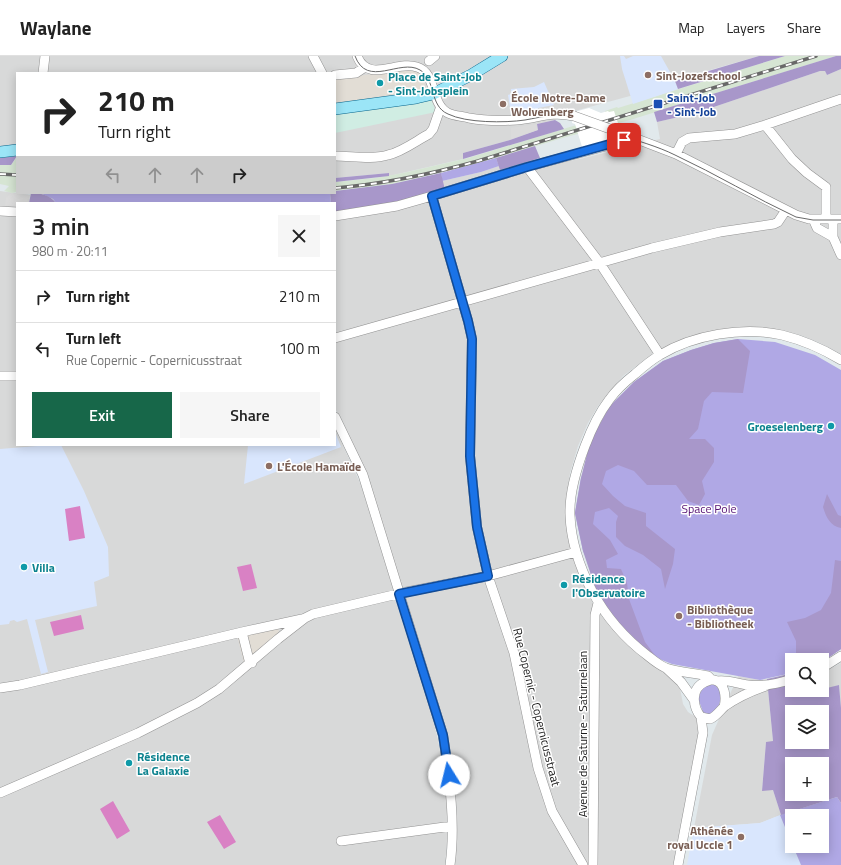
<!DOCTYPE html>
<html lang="en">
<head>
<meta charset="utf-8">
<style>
	body { margin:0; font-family:"Titillium Web",sans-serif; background:#f6f6f6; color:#222; height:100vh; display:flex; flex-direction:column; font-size:15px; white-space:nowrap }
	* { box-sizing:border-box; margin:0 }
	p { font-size:13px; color:#767676 }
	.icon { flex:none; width:22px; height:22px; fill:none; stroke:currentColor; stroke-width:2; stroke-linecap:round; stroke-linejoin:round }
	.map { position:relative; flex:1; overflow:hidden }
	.drawer { position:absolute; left:16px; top:146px; width:320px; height:244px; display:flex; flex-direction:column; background:#fff; border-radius:0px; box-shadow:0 2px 10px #0003 }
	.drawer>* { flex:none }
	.top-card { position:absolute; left:16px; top:16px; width:320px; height:122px; border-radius:0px; box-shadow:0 2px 10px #0003; background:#fff; color:#222; overflow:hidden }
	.fabs { position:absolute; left:785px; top:597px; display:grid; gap:8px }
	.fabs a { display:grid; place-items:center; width:44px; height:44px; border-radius:0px; background:#fff; box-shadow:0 2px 10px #0003; font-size:20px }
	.pin { position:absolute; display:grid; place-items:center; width:34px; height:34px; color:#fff; margin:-17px; border-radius:8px; box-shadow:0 2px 6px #0006 }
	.me { position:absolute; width:44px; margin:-22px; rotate:351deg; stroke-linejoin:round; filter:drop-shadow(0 0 3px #0008) }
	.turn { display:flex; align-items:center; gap:14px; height:84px; padding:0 16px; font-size:18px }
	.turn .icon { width:52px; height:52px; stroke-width:2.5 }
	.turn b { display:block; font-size:28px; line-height:34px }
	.lanes { display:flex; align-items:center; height:38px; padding:0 16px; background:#0003; justify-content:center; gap:20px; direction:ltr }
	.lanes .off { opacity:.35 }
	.round { display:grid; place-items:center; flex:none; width:42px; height:42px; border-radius:0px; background:#f6f6f6 }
	.overview { display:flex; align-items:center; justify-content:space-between; height:68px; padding:0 16px }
	h1 { font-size:24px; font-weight:600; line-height:30px }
	.cta { display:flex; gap:8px; margin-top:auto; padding:8px 16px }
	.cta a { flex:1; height:46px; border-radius:0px; background:#176749; color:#fff; font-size:16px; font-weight:600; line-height:46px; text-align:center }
	.cta a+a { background:#f6f6f6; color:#222 }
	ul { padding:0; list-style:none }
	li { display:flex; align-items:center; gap:12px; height:52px; padding:0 16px; border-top:1px solid #e0e0e0 }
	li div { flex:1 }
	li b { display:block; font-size:15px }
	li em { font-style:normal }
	header { display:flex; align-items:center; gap:24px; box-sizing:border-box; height:56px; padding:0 20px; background:#fff; border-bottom:1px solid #e0e0e0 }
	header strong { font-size:19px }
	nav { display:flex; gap:22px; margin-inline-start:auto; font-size:14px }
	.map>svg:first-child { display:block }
</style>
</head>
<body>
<header>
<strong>Waylane</strong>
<nav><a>Map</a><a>Layers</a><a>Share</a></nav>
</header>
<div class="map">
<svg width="841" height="809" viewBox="0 0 841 809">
	<rect width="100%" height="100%" fill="#e1e9ec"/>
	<path fill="#d8d9d9" d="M0,0H759L675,24L678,33L630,40L571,56L555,64L537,68L538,74L510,84L463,97V103L389,120V117L335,122V17H17V100L0,102Z
		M841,13V298L818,286L800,279L780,274L745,271L718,274L695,279L679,285L659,294L600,202L533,118L535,111L580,103L660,83L657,66L696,57L820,15H825L827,19Z
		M499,110L503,122L525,115L592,203L591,206L597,210L655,296L623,320L598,350L588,367L578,390L570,417L567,439L573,501L581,522L593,547V552L600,557L615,575L677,628L680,632L683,648L688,656L699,663L700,672L673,809H455L457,764L455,725L445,669L370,428L358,399L341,362L335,353V285L465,242L437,143L446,139L442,125L481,116Z
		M0,135L30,139L29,147H17V389H335V372L361,429L393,532L398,543L397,546L431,655L438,684L445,725L447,746V787L445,809H0Z
		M428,145L430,146L457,244L335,279V163Z
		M841,607V652L839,629L827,633L822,617Z
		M738,620L760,624L767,623L773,686H766L762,734H773L781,759L760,767L694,772L712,679Z"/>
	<path fill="#d0ede3" d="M431,43L436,56L335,77V57Z"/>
	<path fill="#d6e5d3" d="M785,0H836L630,64L566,81L479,107L392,128L335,135V126L375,122L403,117L468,102L606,60L605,55L617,51L618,52Z
		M17,101V136L12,137L4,135L9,130L0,128V109H11Z"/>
	<path fill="#d9e6fd" d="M620,0H624L626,3L633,0H661L675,25L678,33L633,48L622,13Z
		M544,26L554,49L538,52V54L510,58L512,57L511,51H510L508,39L511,38V33L534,31Z
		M335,376L341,391L244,428L248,389H335Z
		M50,389H61L84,435L108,491L109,520L94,526L97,550L35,564L48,616L41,618L27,563L17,566L14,564L10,565L9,568L0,569V393Z
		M780,759L801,809H687L694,772L760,767Z"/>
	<path fill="#b0a8e5" d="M496,102L499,110L481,116L442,125L441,117Z
		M40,137H330L331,147H56L53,143Z
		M738,283L775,286L815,299L841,314V593L822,606V604H792V617L760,624L672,608L657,602L633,585L583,495L575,457L581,422L609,351L634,326L663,305L691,294L714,287Z
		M708,629H715L721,635C720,649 720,651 709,659L703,656L698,642L699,634Z
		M837,741L841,747V809H801L793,790H822V760H792V788L780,759Z"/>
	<path fill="#a897ca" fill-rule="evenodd" d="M759,0H785L678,33L675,25Z
		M836,0H841V13L827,19L825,15H820L696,57L657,66L654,56Z
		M555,64L560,67L564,73L463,103V97L510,84L538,74L537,68Z
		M535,90L540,102L500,114L496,102Z
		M17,100L11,109H0V102Z
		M389,117V120L335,126V122Z
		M441,117L445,134L407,144L335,156V147H331L330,137H335V135L392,128Z
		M31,137C40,137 50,139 56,147H29Z
		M738,283L750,295L743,337L712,336L704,345L698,373L689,383H705L714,392V406L702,425L705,438L699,449L688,445L676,429H647L634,415L618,409L606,415L602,428L613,440L625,450L646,457V470L675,493L673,508L665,533L661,513L643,499L625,490L616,481V466L618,460L609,452L595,456L593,468L610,484L618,498L606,504L607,512L621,513L627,527L629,543L645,586L657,602L633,585L607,555L595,531L583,495L575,457L581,422L590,386L609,351L634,326L663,305L691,294L714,287Z
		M827,438L838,459L841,460V472C830,470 826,461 823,451Z
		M835,504L841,505V593L822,606V604H796V585L787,566L805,562L821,554L831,537Z
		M792,613V634H822V619L827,632L839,629L841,652V747L837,741L781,759L773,734L762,735L766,686L773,685L767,623L789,618ZM792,656H822V686H792ZM792,708H822V738H792Z"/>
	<path fill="#d981c4" d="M80,450L85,482L69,485L65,453Z
		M251,508L257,532L243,535L237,511Z
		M81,559L84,573L54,580L50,566Z
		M113,745L130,775L117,783L100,753Z
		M220,759L236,786L224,793L207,766Z"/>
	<path fill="#dbdbdb" d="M536,68L537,74L511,83V72Z
		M11,137L29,139L28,147H17V150H5L6,142Z"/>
	<path fill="#e2ddd5" d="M410,13L421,17L427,36L335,50V23Z
		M277,572L279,574L278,579L244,607L237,579Z"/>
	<path fill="#fff" d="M589,52L601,57L608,55L609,56L614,55L618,67H624L627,71L622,84L583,94L575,68L572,67L575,55H578Z"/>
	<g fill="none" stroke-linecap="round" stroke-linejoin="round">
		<g stroke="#929292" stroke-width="10">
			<path id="minor" d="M313,0L322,17
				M357,0C368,28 397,4 417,11C437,17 430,48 448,57C454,60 462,60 469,62C485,65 501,65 517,64C540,62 549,55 574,60
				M429,5L435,0
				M43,17L45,0
				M335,19L356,17L365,11
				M765,69L792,103L807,117L826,131V163
				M624,78L676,98L796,159L809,163H841
				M676,98L682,86L689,82L735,78L765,69L841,43
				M335,100C352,100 372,104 388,99C402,96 416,85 429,78L433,73L440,53L442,52
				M527,111L599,206L660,299
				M432,140L468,265L472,283L470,400L477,471L488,520L514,597L538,712L552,755L583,809
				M0,155L17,156
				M335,160L397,150L432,140L527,111L617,87L626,83L629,80
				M813,163L817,172L833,181
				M833,163V181L841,199
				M335,282L652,192L720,176L774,168L778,166L786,154
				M0,320H17
				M335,361L363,419L443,679C449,721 456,766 450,809
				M242,576L249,604L252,607
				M666,612L681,626L694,644
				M822,612L841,600
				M712,624L708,620C694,617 679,616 666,612C659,609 653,604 648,600C624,582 606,561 592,535C580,512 571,486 570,459C569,436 577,411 585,390C591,374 599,357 609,344C616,334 626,325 635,318C643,311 651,304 660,299C693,279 743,270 782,279C802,284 823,293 841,304
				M717,625C727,623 738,628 748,629C763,631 777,628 792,623
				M0,632L20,629L242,576L302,563
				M724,651C726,643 726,626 714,624C712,623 708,625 705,626C691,632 692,650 701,661L710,663C717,660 720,654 725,650C738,641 751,635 766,630
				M0,737L138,677L197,647L219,633L278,583L305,562L313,558L406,536L488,520L576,496
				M341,785L452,770
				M593,809L595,559L598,547
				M678,809L703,677L701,661"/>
		</g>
		<g stroke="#07648b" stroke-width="12">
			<path id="major" d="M335,53L416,42L433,38L471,19L502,0
				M0,96L17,94"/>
		</g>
		<use href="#minor" stroke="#fff" stroke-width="9"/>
		<use href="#major" stroke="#9be5f7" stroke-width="11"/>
		<path stroke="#696969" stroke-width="1" d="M355,0C367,33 400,2 420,14C436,23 429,50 448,58C466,67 505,67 525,64C542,61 555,57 573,61C588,65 603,72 618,78C637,85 657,90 675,99C716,118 755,142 796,161L813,164H841"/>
		<g stroke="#696969" stroke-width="3.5">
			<path id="rail" d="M0,118L17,119
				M335,132C384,128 431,118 478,105L816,0"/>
		</g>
		<use href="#rail" stroke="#fff" stroke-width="2" stroke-dasharray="6" stroke-linecap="butt"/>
		<g stroke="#929292" stroke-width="10" stroke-linecap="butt">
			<path id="minor-bridge" d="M574,60L624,78"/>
		</g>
		<use href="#minor-bridge" stroke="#fff" stroke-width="9"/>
	</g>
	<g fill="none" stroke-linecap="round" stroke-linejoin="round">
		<g stroke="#114b97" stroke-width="10">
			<path id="route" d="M449,719L443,679L399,538L488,520L477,471L470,400L472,283L468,265L432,140L527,111L624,84"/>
		</g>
		<use href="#route" stroke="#1a73e8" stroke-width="7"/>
	</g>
	<g fill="#8d6e63" stroke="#fff" stroke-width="1.5">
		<circle cx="648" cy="19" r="4"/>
		<circle cx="503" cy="48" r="4"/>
		<circle cx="269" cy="410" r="4"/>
		<circle cx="679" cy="560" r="4"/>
		<circle cx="741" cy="781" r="4"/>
	</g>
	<g fill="#0f9aa8" stroke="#fff" stroke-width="1.5">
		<circle cx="380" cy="27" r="4"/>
		<circle cx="831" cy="370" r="4"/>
		<circle cx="24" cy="511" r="4"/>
		<circle cx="564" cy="529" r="4"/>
		<circle cx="129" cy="707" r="4"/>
	</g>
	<rect fill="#1a4fb4" stroke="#fff" stroke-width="1.5" x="653" y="43" width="10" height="10" rx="2"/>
	<g text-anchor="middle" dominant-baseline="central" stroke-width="3" stroke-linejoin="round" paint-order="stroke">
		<g font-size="12" font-weight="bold" fill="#785e54" stroke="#fff" text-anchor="start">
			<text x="656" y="19">Sint-Jozefschool</text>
			<text x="511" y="41">École Notre-Dame<tspan x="511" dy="14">Wolvenberg</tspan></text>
			<text x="277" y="410">L'École Hamaïde</text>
			<text x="687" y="553">Bibliothèque<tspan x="687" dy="14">- Bibliotheek</tspan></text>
			<text x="733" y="774" text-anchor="end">Athénée<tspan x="733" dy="14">royal Uccle 1</tspan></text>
		</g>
		<g font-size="12" font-weight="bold" fill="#0d838f" stroke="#fff" text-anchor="start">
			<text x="388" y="20">Place de Saint-Job<tspan x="388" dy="14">- Sint-Jobsplein</tspan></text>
			<text x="823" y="370" text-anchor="end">Groeselenberg</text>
			<text x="32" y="511">Villa</text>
			<text x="572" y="522">Résidence<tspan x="572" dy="14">l'Observatoire</tspan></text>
			<text x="137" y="700">Résidence<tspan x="137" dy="14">La Galaxie</tspan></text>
		</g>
		<g font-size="12" font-weight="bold" fill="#164399" stroke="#fff" text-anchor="start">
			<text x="667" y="41">Saint-Job<tspan x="667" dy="14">- Sint-Job</tspan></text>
		</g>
		<g font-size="12" fill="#551072" stroke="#fff">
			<text x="709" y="452">Space Pole</text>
		</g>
		<g font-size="12" fill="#1b1b1b" stroke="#fff">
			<text transform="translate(537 651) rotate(76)">Rue Copernic - Copernicusstraat</text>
			<text transform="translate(582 678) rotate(-90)">Avenue de Saturne - Saturnelaan</text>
		</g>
	</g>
</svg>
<div class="fabs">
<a><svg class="icon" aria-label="search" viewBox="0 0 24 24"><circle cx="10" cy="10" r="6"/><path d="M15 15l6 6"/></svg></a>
<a><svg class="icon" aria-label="layers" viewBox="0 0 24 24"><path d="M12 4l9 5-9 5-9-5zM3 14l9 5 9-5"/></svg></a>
<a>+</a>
<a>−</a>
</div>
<div class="pin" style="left:624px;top:84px;background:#d93025"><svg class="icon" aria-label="arrive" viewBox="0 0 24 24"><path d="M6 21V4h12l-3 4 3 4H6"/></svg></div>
<svg class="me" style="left:449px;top:719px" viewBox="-20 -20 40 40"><circle r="19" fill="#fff"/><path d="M0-13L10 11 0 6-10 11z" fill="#1a73e8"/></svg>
<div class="top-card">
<div class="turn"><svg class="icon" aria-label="right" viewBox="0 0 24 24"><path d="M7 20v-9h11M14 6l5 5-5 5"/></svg><div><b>210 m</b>Turn right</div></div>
<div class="lanes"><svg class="icon off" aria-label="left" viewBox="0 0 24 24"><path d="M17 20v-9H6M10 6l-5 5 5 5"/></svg><svg class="icon off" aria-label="ahead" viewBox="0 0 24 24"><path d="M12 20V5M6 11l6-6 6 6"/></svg><svg class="icon off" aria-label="ahead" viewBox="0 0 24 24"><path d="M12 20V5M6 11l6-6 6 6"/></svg><svg class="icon" aria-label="right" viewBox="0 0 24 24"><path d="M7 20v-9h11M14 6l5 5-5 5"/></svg></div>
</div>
<section class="drawer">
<div class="overview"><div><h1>3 min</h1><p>980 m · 20:11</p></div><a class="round"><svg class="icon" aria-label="close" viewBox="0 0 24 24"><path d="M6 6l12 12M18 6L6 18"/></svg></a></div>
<ul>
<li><svg class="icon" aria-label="right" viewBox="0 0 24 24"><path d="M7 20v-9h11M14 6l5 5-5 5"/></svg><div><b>Turn right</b></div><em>210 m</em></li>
<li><svg class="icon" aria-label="left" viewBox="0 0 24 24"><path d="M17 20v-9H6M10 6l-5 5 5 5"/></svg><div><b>Turn left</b><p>Rue Copernic - Copernicusstraat</p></div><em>100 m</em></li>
</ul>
<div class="cta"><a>Exit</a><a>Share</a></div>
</section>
</div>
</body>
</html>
